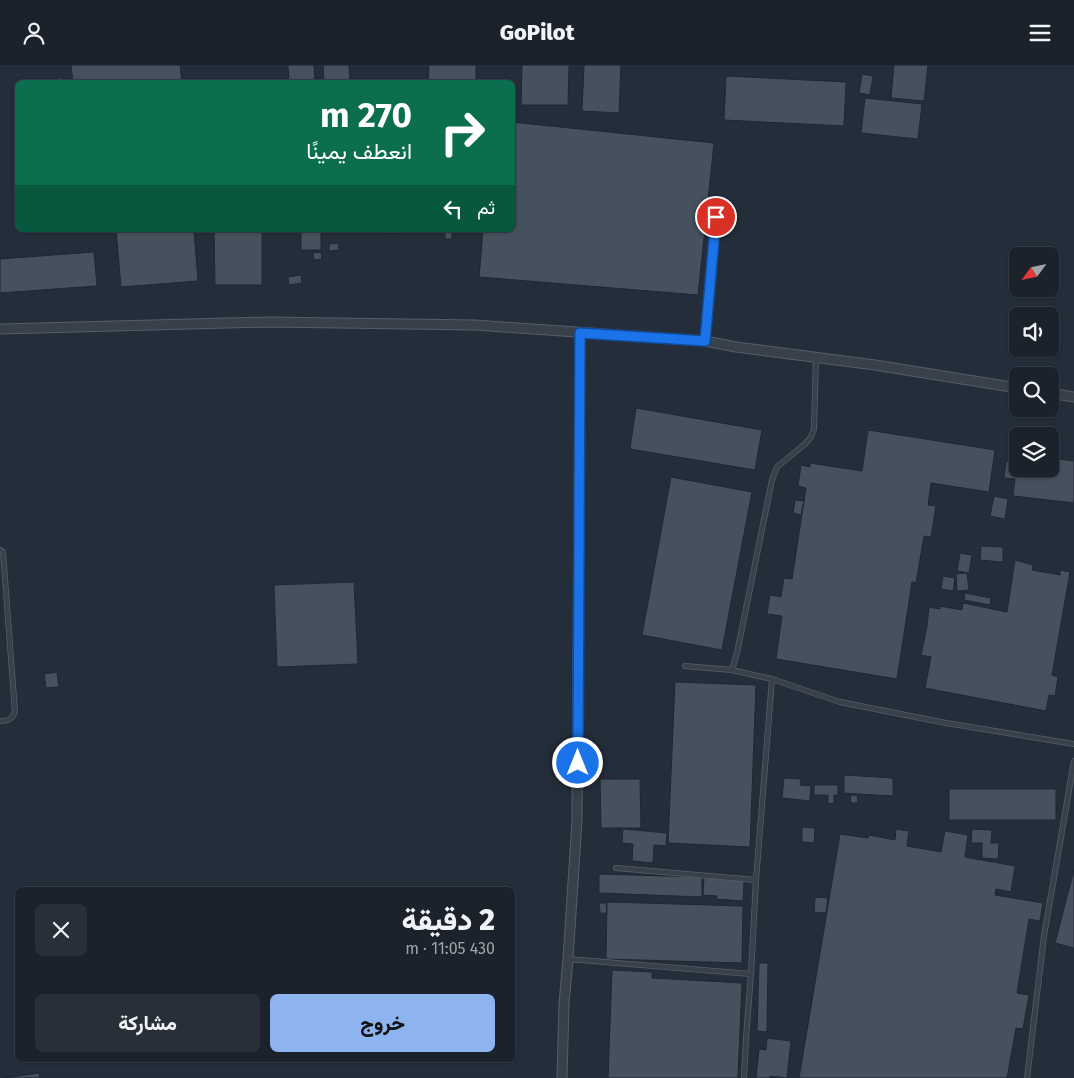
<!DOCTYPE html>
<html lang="ar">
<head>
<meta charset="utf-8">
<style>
	body { margin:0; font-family:"Fira Sans",Vazirmatn,sans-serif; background:#282f38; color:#f1f3f6; direction:rtl; height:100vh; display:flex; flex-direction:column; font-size:19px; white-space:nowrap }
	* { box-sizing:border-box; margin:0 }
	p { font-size:16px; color:#a0a4a9 }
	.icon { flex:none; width:28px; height:28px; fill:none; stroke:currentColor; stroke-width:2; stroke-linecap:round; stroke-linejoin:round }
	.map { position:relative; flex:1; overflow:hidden; direction:ltr }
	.details { position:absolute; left:15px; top:822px; width:500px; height:175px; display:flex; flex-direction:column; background:#1b222c; border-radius:8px; box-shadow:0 1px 4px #0004,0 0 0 1px #393f48; direction:rtl }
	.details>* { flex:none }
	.hud { position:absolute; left:15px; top:15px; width:500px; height:152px; border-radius:8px; box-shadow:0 1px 4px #0004,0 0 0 1px #393f48; direction:rtl; background:#0b6e4f; color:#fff; overflow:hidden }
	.needle { width:32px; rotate:237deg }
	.tools { position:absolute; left:1009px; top:182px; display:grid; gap:10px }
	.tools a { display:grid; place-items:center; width:50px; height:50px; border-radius:8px; background:#1b222c; box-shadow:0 1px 4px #0004,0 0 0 1px #393f48; font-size:25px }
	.pin { position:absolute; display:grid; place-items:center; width:42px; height:42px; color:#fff; margin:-21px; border:2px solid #fff; border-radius:50%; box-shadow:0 1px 5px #0007 }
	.me { position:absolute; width:55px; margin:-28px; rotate:0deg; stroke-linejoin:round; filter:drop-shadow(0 0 4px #0008) }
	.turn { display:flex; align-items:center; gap:18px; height:105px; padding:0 20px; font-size:22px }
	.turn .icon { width:65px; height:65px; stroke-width:2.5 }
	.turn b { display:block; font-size:35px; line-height:42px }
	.then { display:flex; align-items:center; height:48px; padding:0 20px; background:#0003; gap:10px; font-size:19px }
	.round { display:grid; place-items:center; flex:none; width:52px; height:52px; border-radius:8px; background:#282f38 }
	.headline { display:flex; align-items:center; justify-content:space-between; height:85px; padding:0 20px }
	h1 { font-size:30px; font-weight:800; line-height:38px }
	.action { display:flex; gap:10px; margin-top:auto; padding:10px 20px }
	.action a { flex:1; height:58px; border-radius:8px; background:#8eb4f0; color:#111; font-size:20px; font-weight:800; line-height:58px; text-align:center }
	.action a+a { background:#282f38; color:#f1f3f6 }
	header { display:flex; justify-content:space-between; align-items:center; height:65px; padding:0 20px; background:#1b222c; font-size:22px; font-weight:800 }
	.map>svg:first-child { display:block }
</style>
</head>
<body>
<header><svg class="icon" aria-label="menu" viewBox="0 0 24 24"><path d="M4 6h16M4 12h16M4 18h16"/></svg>GoPilot<svg class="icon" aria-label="person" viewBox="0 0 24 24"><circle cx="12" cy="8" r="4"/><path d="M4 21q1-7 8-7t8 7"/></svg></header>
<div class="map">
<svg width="1074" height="1013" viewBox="0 0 1074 1013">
	<rect width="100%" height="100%" fill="#242e3a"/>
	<path fill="#46515e" stroke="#1f2731" d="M71,0H180L182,18H73Z
		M288,0H314L315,14L306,15V18H289Z
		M323,0H349L350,18H324Z
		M429,0H476V18H428Z
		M522,0H569L568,40H521Z
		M584,0H621L619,48L582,46Z
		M894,0H928L924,36L891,33Z
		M862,9L873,11L870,30L859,28Z
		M726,11L846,17L844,61L724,55Z
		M58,12L71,17V18H56Z
		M865,33L922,39L918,74L861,68Z
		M512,57L714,78L698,230L479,212L483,165H512Z
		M116,165H194L198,216L121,222Z
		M214,165H262V220H215Z
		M301,165H321V185H301Z
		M384,165H403V169L384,168Z
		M445,165H452V174H445Z
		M338,178L339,185L329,186V179Z
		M94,187L97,221L0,228V194Z
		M321,187L322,194L314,195L313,188Z
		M301,210L302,218L289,220L288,212Z
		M636,343L762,365L755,405L630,384Z
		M868,365L995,385L989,427L931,418L928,440L936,441L931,472L924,471L916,518L912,517L897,614L776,594L782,551L767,549L770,530L781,532L784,513L792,514L806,423L798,421L801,400L810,402V398L862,406Z
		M1018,392V404H1050V393L1074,396V438L1013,431L1015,414L1004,413L1006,396L1017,398Z
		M671,412L752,427L722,585L642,570Z
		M994,431L1008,434L1005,454L990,451Z
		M795,435L804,436L801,450L793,448Z
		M981,481L1003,482V497L980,495Z
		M960,488L972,490L969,508L957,506Z
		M1015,495L1033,500L1032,505L1060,510V505L1070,507L1052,610L1058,612L1055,631L1049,630L1046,646L925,623L931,592L921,590L927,561L929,542L940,544V541L962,545L963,538L1007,547Z
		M967,508L969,525L957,526L956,509Z
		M943,511L955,513L953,526L941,524Z
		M354,517L358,599L277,602L274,520Z
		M965,528L991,533L990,540L964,535Z
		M57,607L59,622L46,623L44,609Z
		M675,617L756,620L750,782L668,778Z
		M844,710L893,713V731L844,728Z
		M784,713L801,714L800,720L811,721L810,736L782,733Z
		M600,714H640L641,763H601Z
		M814,720H838V730H834V738L828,739V730H814Z
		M949,724H1056V755H949Z
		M857,730L858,738H851L850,731Z
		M802,762L815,763L814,778L802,777Z
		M623,764L667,768L666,781L654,780L653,798L632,796L633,779L622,778Z
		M896,764L909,766L907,781L941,787L945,766L968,770L965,792L1015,801L1011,827L996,824L995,830L1043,838L1040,856L1029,854L1017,928L1029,930L1023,964L1016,963L1007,1013H799L840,769L868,773L869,770L895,775Z
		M972,764L992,765L991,778H999L998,794L982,793V778H971Z
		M1074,805V883L1055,878Z
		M599,809L702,812V832L599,828Z
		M704,812L744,815L743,836L716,834L717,831L703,830Z
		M815,832L828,833L826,848L814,847Z
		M607,837L743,841L742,898L606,894Z
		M599,838H606L607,848H600Z
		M759,898H768L767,967L757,966Z
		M612,905L652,907V913L742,918L738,1013H608Z
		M767,973L791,976L787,1013L770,1011V1013H756L759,984L766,985Z
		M39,1008L40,1013H4Z"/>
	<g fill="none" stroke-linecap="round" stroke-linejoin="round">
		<g stroke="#565e68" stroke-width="6">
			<path id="lane" d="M705,276L718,134
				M0,485L3,487L15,647C11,655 8,656 0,656
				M685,601L732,605L772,614L840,637L946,658L1074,679
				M732,605L737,588L772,415L777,402L805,379L811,372L814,364L816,292
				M616,803L756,815
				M568,894L751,909
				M744,1013L746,973L751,909L756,815L772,614
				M1027,1013L1044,871L1074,696"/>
		</g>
		<g stroke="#565e68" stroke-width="11">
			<path id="street" d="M0,264L269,257L475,260L705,276L736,282L875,300L1018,323
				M1050,328L1074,332
				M562,1013L564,939L568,894L577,756L580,268"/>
		</g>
		<use href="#lane" stroke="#38404a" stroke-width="4.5"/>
		<use href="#street" stroke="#38404a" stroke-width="9"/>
	</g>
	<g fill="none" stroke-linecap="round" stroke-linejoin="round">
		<g stroke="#114b97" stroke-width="12">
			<path id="route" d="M578,698L580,268L705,276L716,152"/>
		</g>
		<use href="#route" stroke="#1a73e8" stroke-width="9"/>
	</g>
</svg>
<div class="tools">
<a><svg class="needle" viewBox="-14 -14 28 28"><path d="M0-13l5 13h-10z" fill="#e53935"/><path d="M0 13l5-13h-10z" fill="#a0a4a9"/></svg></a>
<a><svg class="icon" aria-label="sound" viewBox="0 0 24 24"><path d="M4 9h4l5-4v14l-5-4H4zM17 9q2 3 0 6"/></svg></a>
<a><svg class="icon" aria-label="search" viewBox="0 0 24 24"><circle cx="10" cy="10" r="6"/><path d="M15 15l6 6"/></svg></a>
<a><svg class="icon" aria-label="layers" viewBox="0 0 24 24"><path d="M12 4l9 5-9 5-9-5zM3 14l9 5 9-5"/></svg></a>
</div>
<div class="pin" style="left:716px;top:152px;background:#d93025"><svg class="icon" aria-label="arrive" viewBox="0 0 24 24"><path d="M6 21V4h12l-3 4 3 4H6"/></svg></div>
<svg class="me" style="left:578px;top:698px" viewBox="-20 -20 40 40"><circle r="17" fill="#1a73e8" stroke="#fff" stroke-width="3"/><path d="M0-11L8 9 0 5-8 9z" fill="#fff"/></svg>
<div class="hud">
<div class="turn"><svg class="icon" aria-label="right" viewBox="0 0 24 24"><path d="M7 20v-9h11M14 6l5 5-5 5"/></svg><div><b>270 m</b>انعطف يمينًا</div></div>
<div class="then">ثم<svg class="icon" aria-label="left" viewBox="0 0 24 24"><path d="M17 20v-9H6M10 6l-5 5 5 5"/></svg></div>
</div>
<section class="details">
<div class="headline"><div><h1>2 دقيقة</h1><p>430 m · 11:05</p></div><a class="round"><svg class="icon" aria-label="close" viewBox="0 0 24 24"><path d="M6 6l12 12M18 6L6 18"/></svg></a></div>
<div class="action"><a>خروج</a><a>مشاركة</a></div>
</section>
</div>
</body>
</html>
